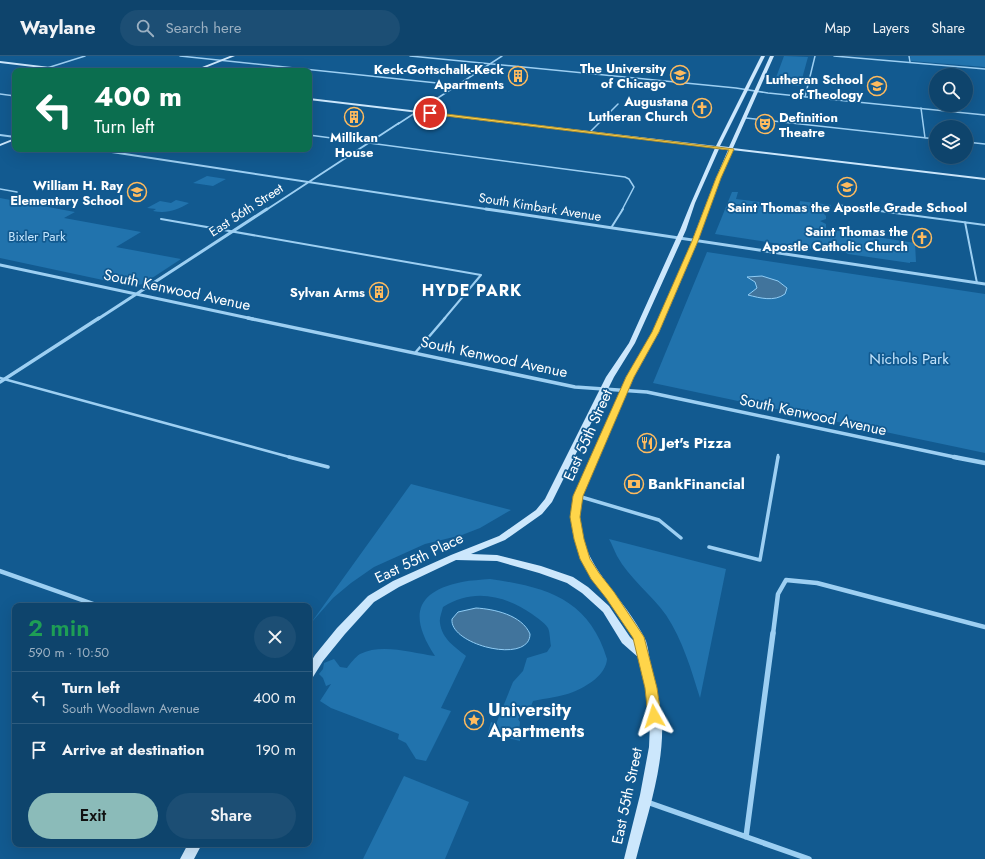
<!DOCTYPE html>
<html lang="en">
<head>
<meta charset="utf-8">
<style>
	body { margin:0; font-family:Jost,sans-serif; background:#1c4e74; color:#f1f3f6; height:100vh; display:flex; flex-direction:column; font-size:15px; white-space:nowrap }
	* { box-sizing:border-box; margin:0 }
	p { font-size:13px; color:#9bb0c2 }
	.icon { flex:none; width:22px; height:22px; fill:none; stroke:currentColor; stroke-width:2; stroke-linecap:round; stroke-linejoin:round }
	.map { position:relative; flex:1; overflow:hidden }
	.sheet { position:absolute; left:12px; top:547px; width:300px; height:244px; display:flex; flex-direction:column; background:#0e446c; border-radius:8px; box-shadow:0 4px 16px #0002,0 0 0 1px #2e5c7f }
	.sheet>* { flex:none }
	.top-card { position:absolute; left:12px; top:12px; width:300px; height:84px; border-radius:8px; box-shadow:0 4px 16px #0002,0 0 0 1px #2e5c7f; background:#0b6e4f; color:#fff; overflow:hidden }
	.buttons { position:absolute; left:929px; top:12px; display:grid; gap:8px }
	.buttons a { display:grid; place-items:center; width:44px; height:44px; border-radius:50%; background:#0e446c; box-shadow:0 4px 16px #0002,0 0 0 1px #2e5c7f; font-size:20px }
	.pin { position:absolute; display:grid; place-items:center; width:34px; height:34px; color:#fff; margin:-17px; border:2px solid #fff; border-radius:50%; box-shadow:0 1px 4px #0007 }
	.me { position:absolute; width:44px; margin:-22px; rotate:354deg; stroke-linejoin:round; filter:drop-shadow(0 0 3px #0008) }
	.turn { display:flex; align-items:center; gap:14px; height:84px; padding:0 16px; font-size:18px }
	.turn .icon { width:52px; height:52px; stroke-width:2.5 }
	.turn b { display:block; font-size:28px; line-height:34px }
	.round { display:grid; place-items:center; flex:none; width:42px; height:42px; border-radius:21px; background:#1c4e74 }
	.head { display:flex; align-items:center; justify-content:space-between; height:68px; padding:0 16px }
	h1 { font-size:24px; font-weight:600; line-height:30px; color:#1e9e55 }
	.action { display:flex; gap:8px; margin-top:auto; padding:8px 16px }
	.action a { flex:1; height:46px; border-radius:24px; background:#8bbbb9; color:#111; font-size:16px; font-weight:600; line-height:46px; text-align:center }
	.action a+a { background:#1c4e74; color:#f1f3f6 }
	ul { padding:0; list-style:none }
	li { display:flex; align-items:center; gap:12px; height:52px; padding:0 16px; border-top:1px solid #2e5c7f }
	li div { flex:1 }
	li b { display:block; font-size:15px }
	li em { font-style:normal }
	header { display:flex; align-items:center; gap:24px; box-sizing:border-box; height:56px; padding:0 20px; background:#0e446c; border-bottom:1px solid #2e5c7f }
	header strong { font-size:19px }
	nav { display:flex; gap:22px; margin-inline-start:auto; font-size:14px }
	.search { width:280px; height:36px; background:#1c4e74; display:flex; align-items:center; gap:10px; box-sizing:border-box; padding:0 14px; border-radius:22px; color:#9bb0c2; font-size:15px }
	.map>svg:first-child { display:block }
</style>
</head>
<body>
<header>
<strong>Waylane</strong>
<div class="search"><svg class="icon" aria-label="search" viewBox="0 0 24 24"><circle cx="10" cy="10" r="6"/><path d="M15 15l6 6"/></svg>Search here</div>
<nav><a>Map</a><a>Layers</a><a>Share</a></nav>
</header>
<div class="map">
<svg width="985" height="803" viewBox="0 0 985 803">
	<rect width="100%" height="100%" fill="#125a90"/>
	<path fill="#2173ad" d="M784,0L808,1L800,30L774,27Z
		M910,0H985V11L911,5Z
		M207,120L226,123L213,130L193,127Z
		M732,136H738L736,143L775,148L774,153L798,156L806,155V153L799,151L800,145L831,149L830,155L822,156L826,160V163L820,165L826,168V173L915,187L916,206H910V207L848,198L845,196V193L830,191L829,194L826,195L715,178Z
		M0,142L75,156L64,162L141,176L116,191L181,203L143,228L131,230L0,202Z
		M176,144L189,147C177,154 167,158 153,155L156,153L147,152L160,145L171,147Z
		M707,196L985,238V397L653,327Z
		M411,428L511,454L480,472L462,479L425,488L374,511L351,527L333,542L311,567Z
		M609,483L726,513L700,642C691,613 683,585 666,559C651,538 629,522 617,500C614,494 612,488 609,483Z
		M490,523C546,531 589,543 607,603C606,619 586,631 573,636C561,641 546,642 533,645L529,656L522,659L518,663L520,666L519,675L520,685L488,677L491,666L496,668L513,626L523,615L527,602L547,596L551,590C550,585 550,576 548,572C544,566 537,562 532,558C504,539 473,532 443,551C442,556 439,562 440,567C442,583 455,591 466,600L441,652L451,655L426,705L416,703L406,687L398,683L399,678L331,652L320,645L331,628L326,630L323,622L319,618L323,613L324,607L334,603L340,611L347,612C350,608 355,601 360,598C382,587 412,597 435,600C410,562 413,536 462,526C471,524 481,524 490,523Z
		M404,720L469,746L445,803H363Z"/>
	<path fill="#41749c" stroke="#8fccf5" d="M762,220L778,225L787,232L785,238C774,246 760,242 748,239L757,232L755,226L747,221Z
		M476,552C494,553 522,559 530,578C530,609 449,589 452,563L458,556Z"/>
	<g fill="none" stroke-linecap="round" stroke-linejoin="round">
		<path stroke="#9dcff2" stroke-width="1.5" d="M180,0L456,29
			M909,0L910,6
			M47,12L85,0
			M0,38L15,40
			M921,52L925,82
			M746,62L936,83
			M590,76L618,48
			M309,79L625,121L629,123L634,131L622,154
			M966,86L985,88
			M0,133L17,136
			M839,149L872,154"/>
		<path stroke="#9dcff2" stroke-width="2" d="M865,153L985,169
			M161,163L481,219
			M965,166L977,227
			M611,172L623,153
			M444,263L481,219"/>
		<path stroke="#9dcff2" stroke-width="2.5" d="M415,297L445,262
			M0,322L293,402
			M778,402V399"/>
		<path stroke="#9dcff2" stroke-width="3.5" d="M289,401L328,411
			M578,440L659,464L681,482
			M709,491L760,504L778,401"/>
		<path stroke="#9dcff2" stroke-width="1.5" d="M410,0L736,32L768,37L985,59
			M834,0L985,13
			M805,41L815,0
			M398,68L502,0"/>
		<path stroke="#9dcff2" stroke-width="2" d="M0,79L15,81
			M92,93L492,154
			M266,154L399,67"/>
		<path stroke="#9dcff2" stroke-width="3" d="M486,153L985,228
			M0,209L253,263
			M98,263L267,153"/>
		<path stroke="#9dcff2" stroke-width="3.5" d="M248,262L575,331L647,336L959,402
			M0,326L99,262"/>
		<path stroke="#9dcff2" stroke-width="4.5" d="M954,401L985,407
			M0,515L99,550
			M773,578L778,538L786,524L817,527L985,571"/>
		<path stroke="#9dcff2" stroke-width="5.5" d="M647,746L809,803
			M746,781L773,577"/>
		<path fill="#cce7fc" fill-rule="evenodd" d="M230,0H235L197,15H192Z
			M761,0H765L720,90L729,91L770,0H774L733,92L985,122V124L732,94L720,122L698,185L659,276L634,321L582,440C581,447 579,454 579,461C581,499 606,525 627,554C634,564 641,574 646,585C649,594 649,603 651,612C655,630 661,647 662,666C664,711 647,760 636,803H624L640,739L649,691L650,667L646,635L639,602L622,587L603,556L582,537L567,527L539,517L497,505L456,504L399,531L374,546L345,578L323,605L313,621L309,623V609L315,599L337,572L368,540L393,525L451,499L499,480L536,454L545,443L606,321L629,287L680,174L691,147L715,92L309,44V42L716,90ZM719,93L728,94L716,122L692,185L653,276L626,321L574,440C573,447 570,454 571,461C572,496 593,523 613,549C621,561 631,573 635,586L630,581L609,550L588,531L573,521L541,510L497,499L471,498L505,484L542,458L552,446L614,321L635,287L686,174L695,147Z
			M0,5L75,14L77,15H67L0,7Z
			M15,82V84L0,90V88Z
			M188,788H202L194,803H180Z"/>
	</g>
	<path fill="#ffd54a" stroke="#a68a30" d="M430,56L734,93L721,122L698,185L659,276L634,321L583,440L580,461L584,483L590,503L599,517L614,536L644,581L657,632L661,660L659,664L654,666L650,664L648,660L645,632L633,582L606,542L591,523L580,503L574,483L570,461L573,440L626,321L652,276L692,185L716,122L729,94L429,58Z"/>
	<defs>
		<g id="university-ring" transform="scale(1)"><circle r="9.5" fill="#125a90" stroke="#ffbb5e" stroke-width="1.5"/><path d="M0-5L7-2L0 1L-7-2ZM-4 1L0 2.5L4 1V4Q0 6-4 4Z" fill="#ffbb5e"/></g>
		<g id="building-ring" transform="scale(1)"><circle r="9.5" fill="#125a90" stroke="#ffbb5e" stroke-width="1.5"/><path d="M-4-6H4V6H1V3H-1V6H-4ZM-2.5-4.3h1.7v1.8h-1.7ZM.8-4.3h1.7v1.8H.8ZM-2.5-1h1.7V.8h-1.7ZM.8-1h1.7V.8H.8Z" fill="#ffbb5e"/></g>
		<g id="church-ring" transform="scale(1)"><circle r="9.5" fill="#125a90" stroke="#ffbb5e" stroke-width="1.5"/><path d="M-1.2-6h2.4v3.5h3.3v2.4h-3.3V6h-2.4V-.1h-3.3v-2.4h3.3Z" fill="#ffbb5e"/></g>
		<g id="theatre-ring" transform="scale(1)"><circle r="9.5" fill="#125a90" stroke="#ffbb5e" stroke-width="1.5"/><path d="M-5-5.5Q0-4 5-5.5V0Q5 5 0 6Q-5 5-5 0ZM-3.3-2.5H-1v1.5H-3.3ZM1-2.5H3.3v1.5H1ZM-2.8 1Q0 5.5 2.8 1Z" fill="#ffbb5e"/></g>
		<g id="school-ring" transform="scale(1)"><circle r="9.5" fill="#125a90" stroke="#ffbb5e" stroke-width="1.5"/><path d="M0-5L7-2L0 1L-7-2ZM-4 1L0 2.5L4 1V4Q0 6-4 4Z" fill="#ffbb5e"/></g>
		<g id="restaurant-ring" transform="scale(1)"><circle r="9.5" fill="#125a90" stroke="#ffbb5e" stroke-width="1.5"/><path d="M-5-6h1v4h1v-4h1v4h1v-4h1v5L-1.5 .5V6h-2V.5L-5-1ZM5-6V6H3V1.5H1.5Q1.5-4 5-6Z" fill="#ffbb5e"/></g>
		<g id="bank-ring" transform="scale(1)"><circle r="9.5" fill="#125a90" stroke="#ffbb5e" stroke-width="1.5"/><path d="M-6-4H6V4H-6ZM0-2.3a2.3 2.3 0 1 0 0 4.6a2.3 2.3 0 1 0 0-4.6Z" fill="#ffbb5e"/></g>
		<g id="sight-ring" transform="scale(1)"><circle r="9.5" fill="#125a90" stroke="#ffbb5e" stroke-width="1.5"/><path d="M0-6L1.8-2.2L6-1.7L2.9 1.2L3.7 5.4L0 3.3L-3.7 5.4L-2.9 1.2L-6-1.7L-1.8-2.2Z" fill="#ffbb5e"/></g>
	</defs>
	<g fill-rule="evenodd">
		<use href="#university-ring" x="680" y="19"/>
		<use href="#building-ring" x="518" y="20"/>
		<use href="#university-ring" x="877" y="30"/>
		<use href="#church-ring" x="702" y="52"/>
		<use href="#building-ring" x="354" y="61"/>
		<use href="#theatre-ring" x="765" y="68"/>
		<use href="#school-ring" x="847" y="131"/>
		<use href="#school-ring" x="137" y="136"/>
		<use href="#church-ring" x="922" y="182"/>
		<use href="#building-ring" x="379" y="236"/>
		<use href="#restaurant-ring" x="647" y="387"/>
		<use href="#bank-ring" x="634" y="428"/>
		<use href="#sight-ring" x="474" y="664"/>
	</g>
	<g text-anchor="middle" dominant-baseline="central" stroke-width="3.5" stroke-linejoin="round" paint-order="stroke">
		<g font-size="13" font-weight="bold" fill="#fff" stroke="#125a90" text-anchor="end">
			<text x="666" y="12">The University<tspan x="666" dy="15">of Chicago</tspan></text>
			<text x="504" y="13">Keck-Gottschalk-Keck<tspan x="504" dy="15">Apartments</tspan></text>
			<text x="863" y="23">Lutheran School<tspan x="863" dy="15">of Theology</tspan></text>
			<text x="688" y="45">Augustana<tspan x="688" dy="15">Lutheran Church</tspan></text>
			<text x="779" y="61" text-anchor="start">Definition<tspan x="779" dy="15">Theatre</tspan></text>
			<text x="354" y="81" text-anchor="middle">Millikan<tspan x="354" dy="15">House</tspan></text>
			<text x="123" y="129">William H. Ray<tspan x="123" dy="15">Elementary School</tspan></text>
			<text x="847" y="151" text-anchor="middle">Saint Thomas the Apostle Grade School</text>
			<text x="908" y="175">Saint Thomas the<tspan x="908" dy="15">Apostle Catholic Church</tspan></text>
			<text x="365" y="236">Sylvan Arms</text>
		</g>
		<g font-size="13" fill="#fff" stroke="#125a90">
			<text transform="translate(540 151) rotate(9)">South Kimbark Avenue</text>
			<text transform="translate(246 154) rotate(-33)">East 56th Street</text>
		</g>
		<g font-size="13" fill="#c4e5fd" stroke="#125a90">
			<text x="37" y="180">Bixler Park</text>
		</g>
		<g font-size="15" fill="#fff" stroke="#125a90">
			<text transform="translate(177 234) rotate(12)">South Kenwood Avenue</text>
			<text transform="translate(494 301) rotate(12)">South Kenwood Avenue</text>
			<text transform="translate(813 359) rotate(12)">South Kenwood Avenue</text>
			<text transform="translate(588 379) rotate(-66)">East 55th Street</text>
			<text transform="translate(419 502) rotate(-26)">East 55th Place</text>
			<text transform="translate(627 740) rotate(-78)">East 55th Street</text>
		</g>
		<g font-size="15" fill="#c4e5fd" stroke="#125a90">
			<text x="909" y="303">Nichols Park</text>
		</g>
		<g font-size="15" font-weight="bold" fill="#fff" stroke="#125a90" text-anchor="start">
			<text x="661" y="387">Jet's Pizza</text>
			<text x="648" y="428">BankFinancial</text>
		</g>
		<g font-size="16" font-weight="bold" letter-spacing="1" fill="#fff" stroke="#125a90">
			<text x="472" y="234">HYDE PARK</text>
		</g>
		<g font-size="18" font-weight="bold" fill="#fff" stroke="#125a90" text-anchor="start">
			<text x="488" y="654">University<tspan x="488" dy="21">Apartments</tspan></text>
		</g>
	</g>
</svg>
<div class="buttons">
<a><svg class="icon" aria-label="search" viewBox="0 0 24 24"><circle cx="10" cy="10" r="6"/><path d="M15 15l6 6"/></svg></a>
<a><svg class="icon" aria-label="layers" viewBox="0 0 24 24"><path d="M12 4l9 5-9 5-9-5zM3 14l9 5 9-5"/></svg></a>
</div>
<div class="pin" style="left:430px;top:57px;background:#d93025"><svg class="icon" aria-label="arrive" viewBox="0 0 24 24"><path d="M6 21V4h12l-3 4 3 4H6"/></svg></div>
<svg class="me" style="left:654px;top:660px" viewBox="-20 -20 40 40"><path d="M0-17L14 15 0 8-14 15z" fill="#ffd54a" stroke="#fff" stroke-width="4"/></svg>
<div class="top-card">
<div class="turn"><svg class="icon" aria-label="left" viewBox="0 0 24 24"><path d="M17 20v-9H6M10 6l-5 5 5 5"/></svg><div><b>400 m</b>Turn left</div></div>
</div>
<section class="sheet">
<div class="head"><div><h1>2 min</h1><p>590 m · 10:50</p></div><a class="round"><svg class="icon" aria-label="close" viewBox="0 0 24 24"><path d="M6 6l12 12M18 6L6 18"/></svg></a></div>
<ul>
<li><svg class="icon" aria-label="left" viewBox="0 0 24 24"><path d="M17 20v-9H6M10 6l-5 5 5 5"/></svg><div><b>Turn left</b><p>South Woodlawn Avenue</p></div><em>400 m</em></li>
<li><svg class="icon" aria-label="arrive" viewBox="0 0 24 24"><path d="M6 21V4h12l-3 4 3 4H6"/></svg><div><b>Arrive at destination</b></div><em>190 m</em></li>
</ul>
<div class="action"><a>Exit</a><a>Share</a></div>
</section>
</div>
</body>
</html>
